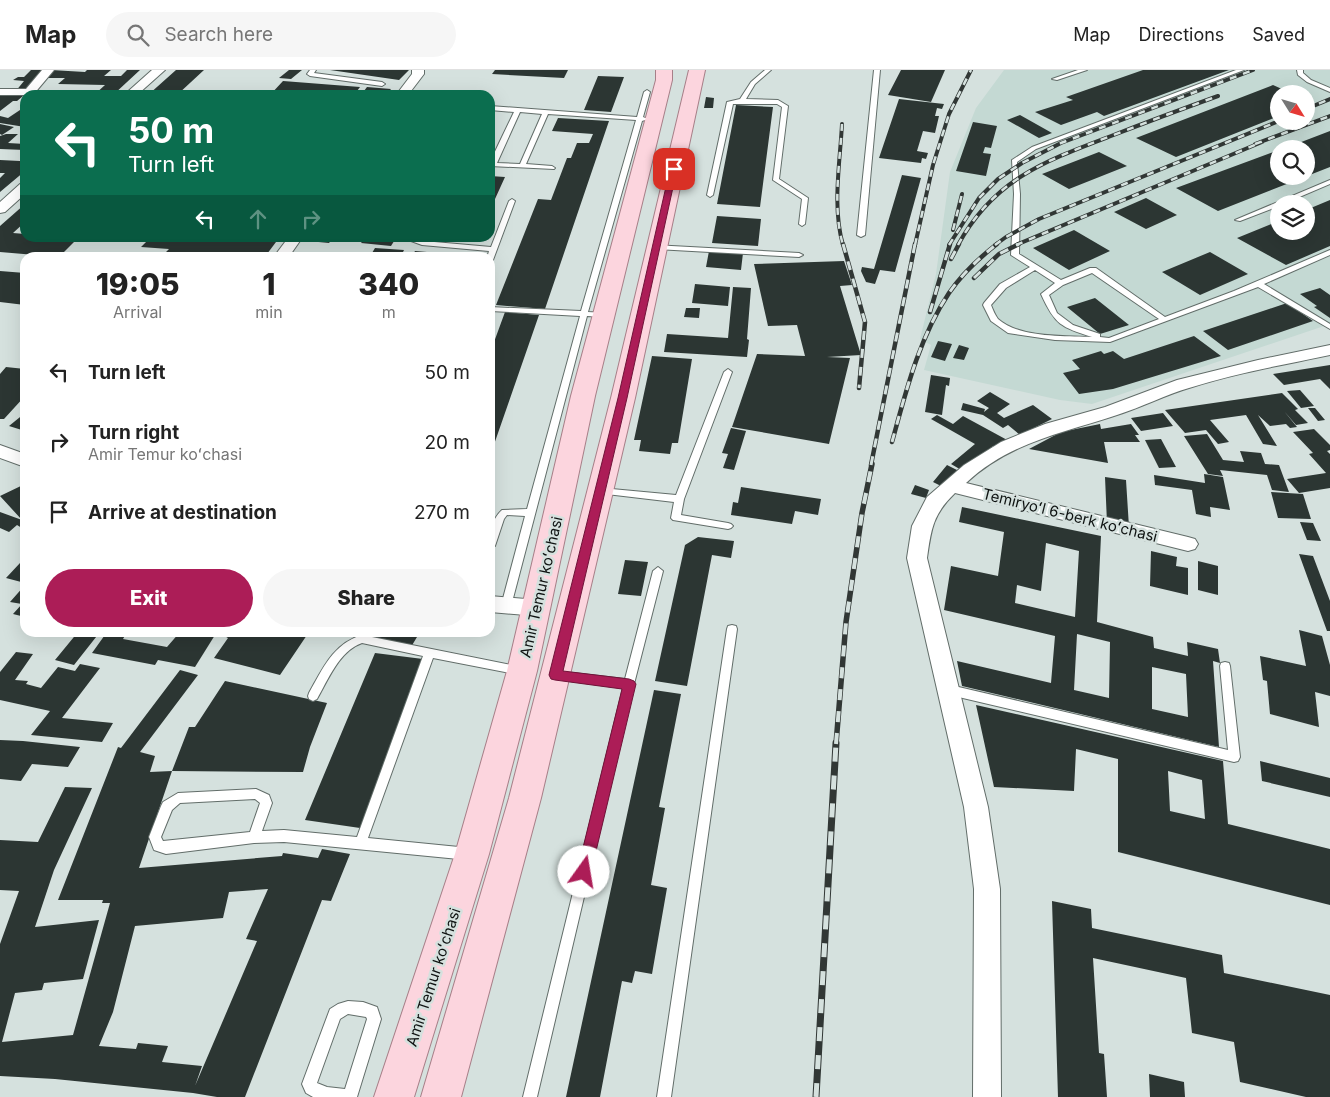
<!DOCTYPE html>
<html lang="en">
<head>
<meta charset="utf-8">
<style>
	body { margin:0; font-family:Inter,sans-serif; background:#f6f6f6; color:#222; height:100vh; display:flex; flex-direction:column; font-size:19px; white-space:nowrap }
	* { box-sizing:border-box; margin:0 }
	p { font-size:16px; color:#767676 }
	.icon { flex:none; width:28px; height:28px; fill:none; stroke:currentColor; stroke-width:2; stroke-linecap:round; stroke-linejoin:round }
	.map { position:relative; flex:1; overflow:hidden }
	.side { position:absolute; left:20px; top:182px; width:475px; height:385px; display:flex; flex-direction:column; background:#fff; border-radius:15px; box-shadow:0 5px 20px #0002 }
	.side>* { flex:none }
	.banner { position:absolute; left:20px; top:20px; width:475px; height:152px; border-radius:15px; box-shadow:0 5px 20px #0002; background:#0b6e4f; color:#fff; overflow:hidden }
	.needle { width:32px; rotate:127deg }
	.tools { position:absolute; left:1270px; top:15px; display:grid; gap:10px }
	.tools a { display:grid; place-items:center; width:45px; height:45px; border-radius:50%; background:#fff; box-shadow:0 5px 20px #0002; font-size:25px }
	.pin { position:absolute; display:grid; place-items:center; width:42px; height:42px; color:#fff; margin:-21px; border-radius:10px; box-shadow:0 2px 8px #0006 }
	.me { position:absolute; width:55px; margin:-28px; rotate:13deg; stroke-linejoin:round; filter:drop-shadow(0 0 4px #0008) }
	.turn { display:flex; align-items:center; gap:18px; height:105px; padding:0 25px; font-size:22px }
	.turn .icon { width:65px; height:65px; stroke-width:2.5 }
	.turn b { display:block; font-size:35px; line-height:42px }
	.lanes { display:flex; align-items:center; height:48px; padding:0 25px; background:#0003; justify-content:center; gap:25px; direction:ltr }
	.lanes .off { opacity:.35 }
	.eta { display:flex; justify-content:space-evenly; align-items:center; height:85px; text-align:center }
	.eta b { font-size:30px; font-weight:800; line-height:35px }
	.action { display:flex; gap:10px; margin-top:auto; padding:10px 25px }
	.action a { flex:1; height:58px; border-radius:30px; background:#ac1d57; color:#fff; font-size:20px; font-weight:800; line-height:58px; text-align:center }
	.action a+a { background:#f6f6f6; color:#222 }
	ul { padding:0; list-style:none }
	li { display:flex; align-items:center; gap:15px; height:70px; padding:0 25px }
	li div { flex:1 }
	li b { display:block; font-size:19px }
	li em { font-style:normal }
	header { display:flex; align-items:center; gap:30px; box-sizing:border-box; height:70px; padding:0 25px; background:#fff; border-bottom:1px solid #e0e0e0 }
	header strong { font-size:24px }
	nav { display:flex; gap:28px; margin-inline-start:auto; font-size:18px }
	.search { width:350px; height:45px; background:#f6f6f6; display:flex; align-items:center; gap:12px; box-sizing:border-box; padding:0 18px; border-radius:28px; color:#767676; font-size:19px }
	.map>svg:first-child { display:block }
</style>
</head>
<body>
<header>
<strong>Map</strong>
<div class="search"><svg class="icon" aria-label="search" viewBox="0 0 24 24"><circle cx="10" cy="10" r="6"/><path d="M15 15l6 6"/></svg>Search here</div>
<nav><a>Map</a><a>Directions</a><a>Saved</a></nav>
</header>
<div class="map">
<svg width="1330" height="1027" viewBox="0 0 1330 1027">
	<rect width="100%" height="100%" fill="#d5e1de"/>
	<path fill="#c4d9d3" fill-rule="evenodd" d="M1004,0H1330V254L1092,334L1060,330L924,300L931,275L920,269L936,204L950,102L976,38ZM1279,24H1306V51H1279ZM1279,79H1306V106H1279ZM1279,134H1306V161H1279Z"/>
	<path fill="#2c3633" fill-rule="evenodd" d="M31,0H46L28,22H15L24,11L13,10L18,7H24Z
		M51,0L85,2L87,0H111L104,6H121L127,0H140L113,25H94L105,15L58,14L65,8H44Z
		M176,0H204L177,25H148Z
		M289,0H302L291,9L279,8Z
		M330,0H409L399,10Z
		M495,0H568L564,8L492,4Z
		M901,0H945L931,32L888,25Z
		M1143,0H1229L1104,46L1097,42L1061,55L1035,42L1073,30L1066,27Z
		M598,6L624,7L611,42L584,40Z
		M283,11L360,17L354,25H270Z
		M1273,15L1293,24H1279V46L1176,87L1136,68Z
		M367,17L391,19L386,25H361Z
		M0,25L23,26L17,31H13L0,41Z
		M706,27L714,28L713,38H704Z
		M899,29L944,34L942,39L937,38L935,46H939L935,63L923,61L917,81L928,83L926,89L922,88L921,93L879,88Z
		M736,35L773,37L760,137L717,134Z
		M20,40H25V57L0,53V46L8,48Z
		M1020,45L1052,63L1039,68L1007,50Z
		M558,48L609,51L545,239L496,235L538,129L551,130L567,88H571L577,73H589L593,64L552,61Z
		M973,52L997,56L991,78L985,77L983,83L991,84L986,106L956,101Z
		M0,54L14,57L2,65L0,64Z
		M1330,61V97L1218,141L1176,118L1279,80V106H1306V79H1283Z
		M6,64H18L8,73L25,74V80L0,79V66Z
		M1099,82L1127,96L1069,119L1042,104Z
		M25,87V101L0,122V108L5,103H0V90L20,91Z
		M902,105L921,108L895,202L880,200L875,214L866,212L861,201L862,197L874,199Z
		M490,106L505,107L490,140Z
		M1146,128L1177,145L1146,159L1114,142Z
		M1330,130V176L1286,195L1237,168L1279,151V161H1306V140Z
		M25,134V152L13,163L25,164V168L77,169L59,187L0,182V156Z
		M717,146L761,149L758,176L712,173Z
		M1074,160L1110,181L1069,200L1033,178Z
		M150,168H206L244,171L247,168H279L264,188H185L163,185L169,179L141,177Z
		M310,168H333L329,173L308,171Z
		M365,168H396L391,176L361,173Z
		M375,178L404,180L400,188H369Z
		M415,181L451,184L449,188H411Z
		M709,181L743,183L741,200L706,197Z
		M1210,182L1248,204L1200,225L1162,202Z
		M844,191L852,215L840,216L861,285L827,287L850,288L829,374L732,357L757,284L805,286L797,255L768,256L754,194Z
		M0,201L25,203V235L0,232Z
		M695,214L730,217L728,236L692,233Z
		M733,217L751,218L747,269L749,270L747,287L664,282L667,264L728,268Z
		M1320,218L1330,225V248L1314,237L1317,236L1300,224Z
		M1095,228L1129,255L1100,264L1067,237Z
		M1287,233L1313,251L1228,280L1203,261Z
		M686,238H700L699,248L684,247Z
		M505,242L539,245L490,386V283Z
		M1194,266L1221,286L1113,319L1079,324L1063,303L1080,299L1072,290L1101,281L1104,284L1113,281L1124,289Z
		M938,271L952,274L945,291L931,287Z
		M959,275L969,278L964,290L953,288Z
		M652,286L692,289L678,373H672L670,384L639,381L641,370H634Z
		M1330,295V319L1320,309L1284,315L1273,304Z
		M6,297L25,299V326L4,349H0V304Z
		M931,305L950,308L949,316L946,315L942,345L925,342Z
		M1300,320L1314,336L1301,338L1287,321Z
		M990,322L1010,334L997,343L1004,348L1033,335L1052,349L1020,365L1008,355L1003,358L983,345L961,340L963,333L985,339L984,342L989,338L977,331Z
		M1282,323L1298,339L1295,340L1308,353L1296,355L1284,341L1297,357L1290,358L1286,354L1270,356L1258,345L1277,376L1263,374L1246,345L1210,350L1229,372L1218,374L1206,360L1185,363L1165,340Z
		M1308,338H1315L1325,350L1318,351Z
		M25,343V361L9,356Z
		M1163,343L1173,356L1141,361L1131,348Z
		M937,345L953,354L963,346L1009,371L999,380L993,376L963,401L951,394L975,374L931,349Z
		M1100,354L1101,359L1131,354L1139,365H1135L1140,372H1104L1108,393L1029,379L1061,362Z
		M731,358L746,361L734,400L723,398L728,384L722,383Z
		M1314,359L1330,375V380L1327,381L1330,384V418L1299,423L1287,409L1326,403L1309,384L1313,383L1293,362Z
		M1207,364L1223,390L1244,392L1240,381L1261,383L1265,394L1279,395L1289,422L1272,420L1267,405L1220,400L1223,406L1208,404L1184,366Z
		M1161,369L1176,397L1159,398L1145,370Z
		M947,395L959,401L945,418L933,412Z
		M1204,404L1223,407L1230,440L1210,437L1211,447L1196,444L1192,420L1155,415L1154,405L1205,413Z
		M1105,407L1126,410L1129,457L1107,453Z
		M25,414V460L17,455L9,462L0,458V442L22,450L0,426Z
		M915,415L929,420L926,428L911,424Z
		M741,417L821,429L818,445L795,441L792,454L731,445L733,432L738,433Z
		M1271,422L1303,424L1311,449L1278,448Z
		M962,437L1101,466L1097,552L1153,567L1154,578L1188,586L1187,572L1218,579L1220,593L1213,591L1219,677L962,616L957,591L1051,613L1055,566L944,540L951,496L998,506L1004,462L959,452ZM1046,473L1079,481L1075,547L1015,533L1017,515L1041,521ZM1077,564L1110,572L1109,628L1074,620ZM1152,597L1186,604L1188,647L1152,639Z
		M1300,452L1313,453L1321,471L1307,470Z
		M698,467L734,471L731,488L712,485L687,616L655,611L685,475Z
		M1151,481L1177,487L1176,496L1188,498V525L1150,516Z
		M1299,484L1313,486L1330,531V561H1327Z
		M625,490L648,492L641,526L618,524Z
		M1198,491L1218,496V525L1198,520Z
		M20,493L25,494V513L6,508Z
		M25,515V547L13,544L22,534L10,532Z
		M1299,560L1322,566L1330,595V626L1315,622L1319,657L1270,644L1267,611L1263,610L1260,586L1306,596Z
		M78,562H100L74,595L55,590Z
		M107,562H127L123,569L167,577L180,562H206L215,565L195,597L158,590L155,595L92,583Z
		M217,562H309L280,605L214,588L228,568Z
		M356,562H420L411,577Z
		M16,582L33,584L15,610L28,611L26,614L41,618L58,597L75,601L80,594L100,598L62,648L113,653L102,672L31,665L50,641L0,630V602Z
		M375,583L423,589L360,758L305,750Z
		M180,600L198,605L140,682L155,686L150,702L172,701L139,798L282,786L283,783L318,788L322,779L350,784L331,831L322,830L245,1027H217L193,1023L55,1009L0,1006V874L19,821L0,820V770L38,772L65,717L92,718L54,800L35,857L99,850L83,909L44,913L42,920L15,923L2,972L73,965L110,833H102L103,830H58L118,677L121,678ZM268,819L246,869L257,871L195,1016L202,996L162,992L168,976L138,973L136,979L99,976L113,942L135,856L223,848L229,822Z
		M225,611L327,633L310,677L303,702L172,701L189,657H195Z
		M654,620L681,624L659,737L665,738L651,815L667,818L652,904L635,901L632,913L622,911L600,1027H566Z
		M976,635L1223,691L1228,754L1330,779V835L1118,782V689L1076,679L1074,721L994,717ZM1168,701L1202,710L1205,749L1170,741Z
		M0,670L23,671L80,677L68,697L32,694L21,711L0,709Z
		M1260,691L1330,708V727L1262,711Z
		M1052,831L1091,839L1092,858L1222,885L1224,903L1330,925V1027H1306L1240,1012L1234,972L1192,963L1186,908L1093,888L1099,983L1104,984L1107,1027H1058Z
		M1149,1004L1184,1012L1185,1027H1150Z"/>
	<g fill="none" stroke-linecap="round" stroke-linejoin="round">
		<g stroke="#626d69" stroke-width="2">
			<path id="lane" d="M310,0H316L314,3L382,12L385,14L382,16L310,6L307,4Z
				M765,0H771L755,14L746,29L778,30L788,36L779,109L808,128L805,154L802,156L799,154L802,129L773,110L782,37L777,34H733L713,125L710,127L707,125L727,32L740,29L751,12Z
				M874,0H880L865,165L861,167L857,165Z
				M1078,0H1087L1057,10L1052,9Z
				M1236,0H1244L1036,79L1017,92L1020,124L1019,184L1061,210L1090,198H1096L1165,247L1234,221L1330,180V185L1264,214L1330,254V259L1258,217L1110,272L1055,270L1008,263L991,251L983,235L984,233L1000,214L1030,197L1011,185L1014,124L1012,90L1032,77ZM1035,200L1055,213L1041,224C1055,255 1061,257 1092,267C1065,266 1019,268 998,249C995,245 993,240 991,235L1006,218ZM1092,203L1159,249L1109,268L1100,267V264L1073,255L1057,243L1049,225L1063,215Z
				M1297,0H1303V3L1311,10L1330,18V22L1307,12L1298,5Z
				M647,20L650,22L643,47L648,49L642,51L588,242L604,243L608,245L604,247L587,246L511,536L510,539H502L501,536L525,446L507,445L504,449L495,476L490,480C490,465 490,451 502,440L527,439L580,246L490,241V237L581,241L636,50L548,44L526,94L552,96L555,98L554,99L490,96V92L514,42L490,40V36L637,47L644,22ZM520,42L542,44L520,94L497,93Z
				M1330,110V114L1283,134H1279V136L1240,151L1235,150Z
				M512,129L515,131L493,190H490V188H487L489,181L422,175L403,168H412L423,171L491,177L509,131Z
				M653,175L799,183L803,185L799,187L656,179L652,177Z
				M728,299L732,302L684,429L681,445L728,453L731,454L733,456L731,458L728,459L673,450L671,448L674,432L598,423L596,421L601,418L676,425L724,302Z
				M658,497L663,501L634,614L537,1027H523L623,618L556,609L552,608L551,605L552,602L556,601L625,609L653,501Z
				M732,555L736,556L737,559L671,1027H657L727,559L728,556Z
				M362,565L521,597L525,598L526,601L525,604L521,605L433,588L368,768L469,778L473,780L475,784L473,788L469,790L284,772L254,773L166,784L154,780L149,767L161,736L163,732L178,723L256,719L269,725L272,733L262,761L284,760L357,767L423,586L362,573C339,581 328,610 317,629L313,631L309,629L308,626L309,623C323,598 333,574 362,565ZM255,729L260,733L250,762L163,771L161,767L172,740L180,733Z
				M1225,592L1229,593L1230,596L1240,687L1238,691L1234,692L950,625L946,623L945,620L946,617L950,615L1228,680L1220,596L1221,593Z
				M348,931L363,932L377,937L381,949L357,1027H313L306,1023L302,1014L330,939L338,934ZM348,944L366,947L367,949L345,1019L327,1017L317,1013L340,949Z"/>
		</g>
		<g stroke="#626d69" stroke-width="2">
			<path id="street" d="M42,0H54L33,25H0V19H26Z
				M152,0H165L137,25H124Z
				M412,0H424V4L408,25H396L412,4Z
				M25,113V124L5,142L0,143V132L20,114Z
				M288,168H302L288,188H273Z
				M1330,275V285C1283,295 1235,303 1189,318C1165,325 1142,337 1117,345C1063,363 1010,372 966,413L1188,467L1195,469L1198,474L1195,479L1188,481L955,423C933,444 931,459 927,488L988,737L1000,819L1001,1027H973L974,819L964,737L907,488L912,456L927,427L964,395L1001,372L1045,354L1105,337L1177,310L1258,290Z
				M0,375L25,384V397L0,388Z
				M490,526L538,530L545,532L548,538L545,544L538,546L490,542Z"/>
		</g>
		<g stroke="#a77f88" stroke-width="2">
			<path id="primary" d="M656,0H672V10L595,326L537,601L489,784L414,1027H374L455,784L507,601L571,326L656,10Z
				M689,0H705L635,328L541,728L461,1027H421L509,728L611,328Z"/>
		</g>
		<use href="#lane" fill="#fff" fill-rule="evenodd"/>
		<use href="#street" fill="#fff" fill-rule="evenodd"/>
		<use href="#primary" fill="#fcd5de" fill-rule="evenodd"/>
		<g stroke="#313735" stroke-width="4">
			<path id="rail-far3" d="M1306,39L1330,29
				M842,54C840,93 832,137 843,175
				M1255,74L1330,46
				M953,160L962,124
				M915,175L933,95L949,44L971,0
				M949,175L979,128L998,109L1022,93L1061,73L1253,0
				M958,175C994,109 1045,91 1111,66C1147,52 1182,39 1218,26
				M995,175L1006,167L1039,149L1279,51
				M1016,175L1262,72"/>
		</g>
		<g stroke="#313735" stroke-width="4.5">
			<path id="rail-far2" d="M843,174L865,252L859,318
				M951,189L959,174
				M974,208L999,184L1019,174
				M930,242L950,174
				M892,372C906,321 919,268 949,223C962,204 979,188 997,174
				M871,395L915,174"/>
		</g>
		<g stroke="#313735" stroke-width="5.5">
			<path id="rail-far1" d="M836,674L846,552L862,443L872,394"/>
		</g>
		<g stroke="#313735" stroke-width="7">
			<path id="rail" d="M816,1027L836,673"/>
		</g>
		<use href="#rail-far3" stroke="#d5e1de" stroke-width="2.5" stroke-dasharray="7" stroke-linecap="butt"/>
		<use href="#rail-far2" stroke="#d5e1de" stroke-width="3" stroke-dasharray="9" stroke-linecap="butt"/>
		<use href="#rail-far1" stroke="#d5e1de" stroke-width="4" stroke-dasharray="11" stroke-linecap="butt"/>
		<use href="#rail" stroke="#d5e1de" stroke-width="5" stroke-dasharray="14" stroke-linecap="butt"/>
	</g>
	<path fill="#ac1d57" stroke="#701339" d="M674,97L677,99L627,328L563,601L629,609L634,611L636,614L591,802L589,807L584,809L579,807L577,802L622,619L555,610L551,609L549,605L618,328L670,99Z"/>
	<g text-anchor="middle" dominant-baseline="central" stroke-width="5" stroke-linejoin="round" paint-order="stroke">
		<g font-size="15" fill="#0e1211" stroke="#d5e1de">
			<text transform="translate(1070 445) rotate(14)">Temiryoʻl 6-berk koʻchasi</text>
			<text transform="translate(541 517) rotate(-77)">Amir Temur koʻchasi</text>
			<text transform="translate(433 907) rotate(-72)">Amir Temur koʻchasi</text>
		</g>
	</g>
</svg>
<div class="tools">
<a><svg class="needle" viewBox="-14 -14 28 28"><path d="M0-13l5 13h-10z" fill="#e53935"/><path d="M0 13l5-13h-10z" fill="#767676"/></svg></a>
<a><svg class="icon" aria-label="search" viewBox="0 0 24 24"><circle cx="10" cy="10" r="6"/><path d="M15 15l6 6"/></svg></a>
<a><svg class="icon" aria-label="layers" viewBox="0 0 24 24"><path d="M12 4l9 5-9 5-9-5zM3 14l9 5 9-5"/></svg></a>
</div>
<div class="pin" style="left:674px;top:99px;background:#d93025"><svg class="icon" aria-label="arrive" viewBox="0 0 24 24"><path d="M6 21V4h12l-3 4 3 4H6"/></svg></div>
<svg class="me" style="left:584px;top:802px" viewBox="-20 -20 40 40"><circle r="19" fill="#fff"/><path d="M0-13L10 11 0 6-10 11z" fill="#ac1d57"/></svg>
<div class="banner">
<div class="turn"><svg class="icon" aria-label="left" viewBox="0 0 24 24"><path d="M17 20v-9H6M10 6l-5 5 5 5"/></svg><div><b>50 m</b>Turn left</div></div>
<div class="lanes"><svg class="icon" aria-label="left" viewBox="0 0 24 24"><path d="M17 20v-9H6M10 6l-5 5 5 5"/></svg><svg class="icon off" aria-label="ahead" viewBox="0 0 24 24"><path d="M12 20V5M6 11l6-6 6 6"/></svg><svg class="icon off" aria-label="right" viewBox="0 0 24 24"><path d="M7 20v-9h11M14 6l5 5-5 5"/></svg></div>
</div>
<section class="side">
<div class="eta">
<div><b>19:05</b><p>Arrival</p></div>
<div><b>1</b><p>min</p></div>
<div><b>340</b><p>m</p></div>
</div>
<ul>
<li><svg class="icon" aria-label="left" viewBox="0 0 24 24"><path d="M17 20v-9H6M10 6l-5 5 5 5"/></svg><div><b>Turn left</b></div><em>50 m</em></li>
<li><svg class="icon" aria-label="right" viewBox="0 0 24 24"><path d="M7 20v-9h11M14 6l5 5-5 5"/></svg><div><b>Turn right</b><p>Amir Temur koʻchasi</p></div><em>20 m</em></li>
<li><svg class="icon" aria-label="arrive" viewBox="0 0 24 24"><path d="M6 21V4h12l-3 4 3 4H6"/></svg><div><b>Arrive at destination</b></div><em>270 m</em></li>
</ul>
<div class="action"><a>Exit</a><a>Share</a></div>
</section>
</div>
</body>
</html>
